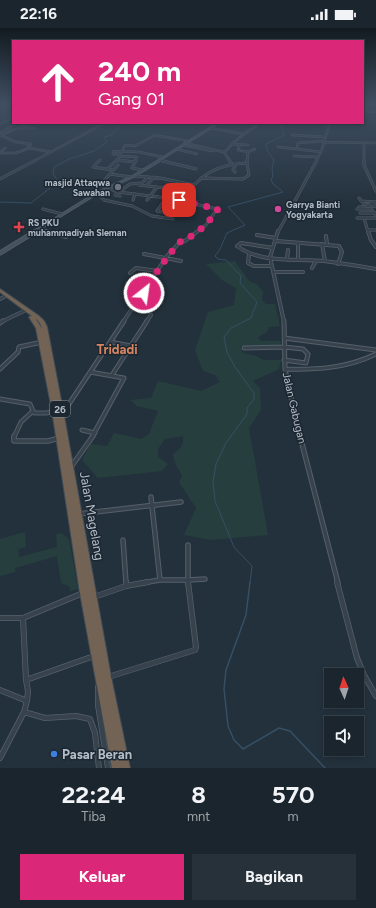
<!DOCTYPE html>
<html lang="id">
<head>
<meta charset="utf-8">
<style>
	body { margin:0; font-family:Figtree,sans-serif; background:#273139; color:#f1f3f6; height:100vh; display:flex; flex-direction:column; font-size:15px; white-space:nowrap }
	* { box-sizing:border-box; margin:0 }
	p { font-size:13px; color:#9fa5aa }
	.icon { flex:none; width:22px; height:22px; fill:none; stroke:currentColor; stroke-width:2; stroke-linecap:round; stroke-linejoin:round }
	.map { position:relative; height:740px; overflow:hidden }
	.sheet { display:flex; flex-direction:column; background:#1a252d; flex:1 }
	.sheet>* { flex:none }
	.hud { position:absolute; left:12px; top:12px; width:352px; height:84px; border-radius:0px; box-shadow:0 2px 6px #0003,0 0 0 1px #384249; background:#db2777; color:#fff; overflow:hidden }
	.needle { width:26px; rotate:357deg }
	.buttons { position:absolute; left:324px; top:640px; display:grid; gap:8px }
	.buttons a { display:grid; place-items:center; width:40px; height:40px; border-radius:0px; background:#1a252d; box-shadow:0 2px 6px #0003,0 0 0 1px #384249; font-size:20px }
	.pin { position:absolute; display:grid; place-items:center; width:34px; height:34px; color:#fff; margin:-17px; border-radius:8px; box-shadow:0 2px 6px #0006 }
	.me { position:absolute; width:44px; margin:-22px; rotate:30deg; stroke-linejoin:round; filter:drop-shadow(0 0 3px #0008) }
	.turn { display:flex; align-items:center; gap:14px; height:84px; padding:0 20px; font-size:18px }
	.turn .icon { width:52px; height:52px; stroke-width:2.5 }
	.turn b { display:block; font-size:28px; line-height:34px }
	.eta { display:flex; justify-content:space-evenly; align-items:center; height:68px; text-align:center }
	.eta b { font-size:24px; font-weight:700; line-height:28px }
	.cta { display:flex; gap:8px; margin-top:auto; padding:8px 20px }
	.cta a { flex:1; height:46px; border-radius:0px; background:#db2777; color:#fff; font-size:16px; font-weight:700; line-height:46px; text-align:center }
	.cta a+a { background:#273139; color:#f1f3f6 }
	.status { display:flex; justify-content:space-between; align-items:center; height:28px; padding:0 20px; background:#1a252d; direction:ltr }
	.status svg { height:11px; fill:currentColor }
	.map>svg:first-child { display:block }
</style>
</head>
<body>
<div class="status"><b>22:16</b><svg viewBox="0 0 49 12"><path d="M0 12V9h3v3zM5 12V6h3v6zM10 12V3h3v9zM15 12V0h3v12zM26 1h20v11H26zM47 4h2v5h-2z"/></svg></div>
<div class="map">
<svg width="376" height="740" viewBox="0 0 376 740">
	<rect width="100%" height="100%" fill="#23313c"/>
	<path fill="#263f3e" d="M235,233L249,253L257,256L263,264L262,272L266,276H275L280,298L269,299L267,304L258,309L261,313H281V318H240L243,325L256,328L264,332H281L279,341L253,353L260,360L261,382L249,400L268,507L211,512L184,507L196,480L179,454L182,448C177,438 175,438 173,426C181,421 184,417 183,408L165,411L158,421V429L168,436L162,443L98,450L82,432L91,416L107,418L114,405L141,411L149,406L158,383L137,378L130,372L151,370L158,353L201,363L220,354L215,347L203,343L195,322L208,284L234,277L236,260L222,252L206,236Z
		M25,504L26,519L18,521L19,529L57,519L56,506L61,505L69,511L78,561L70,563L69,558L61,555L57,528L15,540V544L0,548V511Z"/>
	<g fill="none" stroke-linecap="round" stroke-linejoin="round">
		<path stroke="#364f63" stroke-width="1" d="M0,174L31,175L55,156L57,152L53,146L54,139L69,131L94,123L107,114L104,109L112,107L120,96L145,97L150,95
			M250,555L252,538L234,519L215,473L213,454L216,436L226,415L247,386V380L254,371V365L235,339L227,324L224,309L231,300L251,290L257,274L240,255L241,248L226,232L218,231L215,228L220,221L227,205L245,197L228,179L283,164L273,156L271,151L273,149L272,140L274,132L267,122L266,116L284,107L282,99L278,95"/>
		<path stroke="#364f63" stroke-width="1.5" d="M250,554L246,587L226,642L224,661L228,698L234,712L243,721L279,700L290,703L325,740"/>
		<path fill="#364f63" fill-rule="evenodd" d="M12,89H13V91L0,97V95Z"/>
		<g stroke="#55606a" stroke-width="2.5">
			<path id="street-far5" d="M363,77L376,78
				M363,83L376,84
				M20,100H34
				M210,100L244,106L256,98
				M1,104L18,95L27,97
				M0,107L16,114L31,116L28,119L29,120
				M0,107L31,95
				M292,107L325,109
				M323,114L376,115
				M185,115L223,124L226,123L232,116L248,117
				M364,115V133
				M232,116L244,106
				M240,116L238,122L248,124L247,133
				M182,117L213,123
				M278,119L297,121
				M176,121L197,126
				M113,123L139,124L163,129
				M113,123V126L120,127
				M0,124L5,120
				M224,124L230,133
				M248,124L255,121
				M321,124L297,121L298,115L324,113
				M0,125H16L29,120L51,124
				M120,128L137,129L135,133
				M294,128L318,129
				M117,132L124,133
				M159,132L162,133
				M34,133L105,95
				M117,133L125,117L135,118L155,107L188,113
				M316,133L321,124L330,95"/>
		</g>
		<g stroke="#55606a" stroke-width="3">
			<path id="street-far4" d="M100,132L93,139L107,141
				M117,132L135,134
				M136,132L132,140L142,142
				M159,132L196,141
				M229,132L232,136
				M364,132V137L376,163
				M232,136L235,138L233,142L235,144
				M118,137L100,157L118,164L167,170L217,181L206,197L197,204
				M113,142L107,141L117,132
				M110,146L131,149
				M134,148L160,150L194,157C210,141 225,136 247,135V132
				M201,150L243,151L249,147L247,135
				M0,151L36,132
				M139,157L173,161L157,183L170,185
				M146,158L154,149
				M174,162L184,163
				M118,164L115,167L120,168
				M119,164L130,156L142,155L148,149
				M97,165L104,172L132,178L152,188L173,191
				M359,170L364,176L369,177L376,188
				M133,172L135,166
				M147,172L157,159
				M361,173L376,174
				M359,179L376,178
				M43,181L62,186
				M357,181H370
				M360,185H376
				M357,190H376
				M364,190L368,204
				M39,201L49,204
				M368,202H376
				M278,204L317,132"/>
		</g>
		<g stroke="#55606a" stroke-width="4">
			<path id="street-far3" d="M45,203L66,209
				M278,203L270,229L284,294
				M368,203L371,212L376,219
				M257,207L276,210
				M326,208L327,216
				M276,213L339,218L342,224L338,236
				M298,215V232
				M322,216L325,233
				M273,220L241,215L237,218C261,236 296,230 324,233C341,235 359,238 376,241
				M144,226L181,233
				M249,226L248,235L254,238H272
				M287,231L288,222
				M312,240L316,233
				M273,244H303
				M130,245L136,240L157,243
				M0,271L4,269
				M1,294L24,283
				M123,294L167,228L181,213H185L198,203
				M146,294L151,287"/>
		</g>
		<g stroke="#55606a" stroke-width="5">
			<path id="street-far2" d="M284,293L285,341L300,409
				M0,295L3,293
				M284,310L376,322
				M110,314L131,318
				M244,320L284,319L303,321L308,326L306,335L284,332
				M0,341L18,324L19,319L42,314
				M285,341C317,342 347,340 376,326
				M90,344L124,350L92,409
				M112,347L147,293
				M0,371L30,376L34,385H47L55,382
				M61,388L124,293
				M82,402L95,405
				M14,409L21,394L33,383"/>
		</g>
		<g stroke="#55606a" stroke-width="5.5">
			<path id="street-far1" d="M14,408V413H48L59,410
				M300,408L338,555
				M71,439L93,408
				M78,486L181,474
				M123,512L126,555
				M188,517V552L205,551
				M160,552H188V555
				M142,555L160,552L151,469"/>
		</g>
		<g stroke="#55606a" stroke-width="6">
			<path id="street" d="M126,554V558
				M337,554L357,630L364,647L376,668
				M94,569L126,558L148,554
				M0,590H23L83,565
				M108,649L195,622L196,619L188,554
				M26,652L94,628
				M98,659V677L108,740
				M0,662L27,673
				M24,684L45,690L76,688L90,691L95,705L99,740
				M0,730L24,684L27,673L28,663L26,652L23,590"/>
		</g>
		<g stroke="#55606a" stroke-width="3">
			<path id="secondary-far2" d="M158,133L218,95"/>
		</g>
		<g stroke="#55606a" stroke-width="3.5">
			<path id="secondary-far1" d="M34,204L97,165L134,148L160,132"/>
		</g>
		<g stroke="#55606a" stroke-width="5">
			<path id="secondary" d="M0,225L36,203"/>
		</g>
		<g stroke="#424d57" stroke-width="2">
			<path id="highway" d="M0,261L39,288L44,293L47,299L64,388L111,649L130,740H112L80,565L52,382L36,300L29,289L32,288L0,264ZM35,290C39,293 41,296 42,301Z"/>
		</g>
		<use href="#street-far5" stroke="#37424d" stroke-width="1.5"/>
		<use href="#street-far4" stroke="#37424d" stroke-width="2"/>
		<use href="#street-far3" stroke="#37424d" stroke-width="2.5"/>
		<use href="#street-far2" stroke="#37424d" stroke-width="3"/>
		<use href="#street-far1" stroke="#37424d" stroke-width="3.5"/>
		<use href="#street" stroke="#37424d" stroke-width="4.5"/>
		<use href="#secondary-far2" stroke="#455260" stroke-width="2"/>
		<use href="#secondary-far1" stroke="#455260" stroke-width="2.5"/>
		<use href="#secondary" stroke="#455260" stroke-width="3.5"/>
		<use href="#highway" fill="#736354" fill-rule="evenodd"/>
	</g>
	<linearGradient id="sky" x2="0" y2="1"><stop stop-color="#131b21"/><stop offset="0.42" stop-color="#3f4e61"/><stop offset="1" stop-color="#3f4e61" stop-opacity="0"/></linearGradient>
	<rect width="376" height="180" fill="url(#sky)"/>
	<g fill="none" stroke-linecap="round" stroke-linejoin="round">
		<path stroke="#db2777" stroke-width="7" stroke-dasharray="0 12.6" d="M144,265C155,246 166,229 181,213H185L206,197L218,181L179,172"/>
	</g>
	<circle fill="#6b7280" stroke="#1c2731" stroke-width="1.5" cx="118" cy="159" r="4"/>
	<circle fill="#d1479c" stroke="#1c2731" stroke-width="1.5" cx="278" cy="181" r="4"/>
	<path fill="#e0444e" stroke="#1c2731" stroke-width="1.5" d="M17 193h4v4h4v4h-4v4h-4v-4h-4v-4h4z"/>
	<circle fill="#3f7fe0" stroke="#1c2731" stroke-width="1.5" cx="54" cy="726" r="4"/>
	<g text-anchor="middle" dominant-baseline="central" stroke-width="3" stroke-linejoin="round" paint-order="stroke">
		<g font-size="9" font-weight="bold" fill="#b2bdc8" stroke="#1c2731" text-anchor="start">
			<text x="110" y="154" text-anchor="end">masjid Attaqwa<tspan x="110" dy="10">Sawahan</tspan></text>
			<text x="286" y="176">Garrya Bianti<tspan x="286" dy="10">Yogyakarta</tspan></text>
			<text x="28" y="194">RS PKU<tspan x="28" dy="10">muhammadiyah Sleman</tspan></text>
		</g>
		<rect fill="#1c2731" stroke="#85909b" stroke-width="1" x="50" y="373" width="20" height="16" rx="3"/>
		<g font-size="10" font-weight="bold" fill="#b2bdc8">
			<text x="60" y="381">26</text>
		</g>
		<g font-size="11" fill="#b2bdc8" stroke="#1c2731">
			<text transform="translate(294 380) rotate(77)">Jalan Gabugan</text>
		</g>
		<g font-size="13" font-weight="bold" fill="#d58560" stroke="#1c2731">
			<text x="117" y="321">Tridadi</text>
		</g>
		<g font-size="13" fill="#b2bdc8" stroke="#1c2731">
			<text transform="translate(92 488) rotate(80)">Jalan Magelang</text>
		</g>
		<g font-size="13" font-weight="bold" fill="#b2bdc8" stroke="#1c2731" text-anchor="start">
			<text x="62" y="726">Pasar Beran</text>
		</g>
	</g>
</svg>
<div class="buttons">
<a><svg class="needle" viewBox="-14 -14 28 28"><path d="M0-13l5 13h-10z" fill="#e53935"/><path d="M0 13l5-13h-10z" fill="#9fa5aa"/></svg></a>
<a><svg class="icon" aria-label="sound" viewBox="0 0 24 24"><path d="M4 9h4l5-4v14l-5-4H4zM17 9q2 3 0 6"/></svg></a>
</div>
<div class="pin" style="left:179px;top:172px;background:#d93025"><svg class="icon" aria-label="arrive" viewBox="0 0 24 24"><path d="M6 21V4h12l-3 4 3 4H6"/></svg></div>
<svg class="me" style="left:144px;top:265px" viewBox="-20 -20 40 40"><circle r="17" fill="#db2777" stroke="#fff" stroke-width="3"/><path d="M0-11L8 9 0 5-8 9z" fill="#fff"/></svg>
<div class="hud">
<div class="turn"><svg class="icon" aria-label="ahead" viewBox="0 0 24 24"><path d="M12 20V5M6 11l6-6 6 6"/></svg><div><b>240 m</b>Gang 01</div></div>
</div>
</div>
<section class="sheet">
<div class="eta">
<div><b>22:24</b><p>Tiba</p></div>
<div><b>8</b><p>mnt</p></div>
<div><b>570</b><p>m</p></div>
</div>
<div class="cta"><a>Keluar</a><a>Bagikan</a></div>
</section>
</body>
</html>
